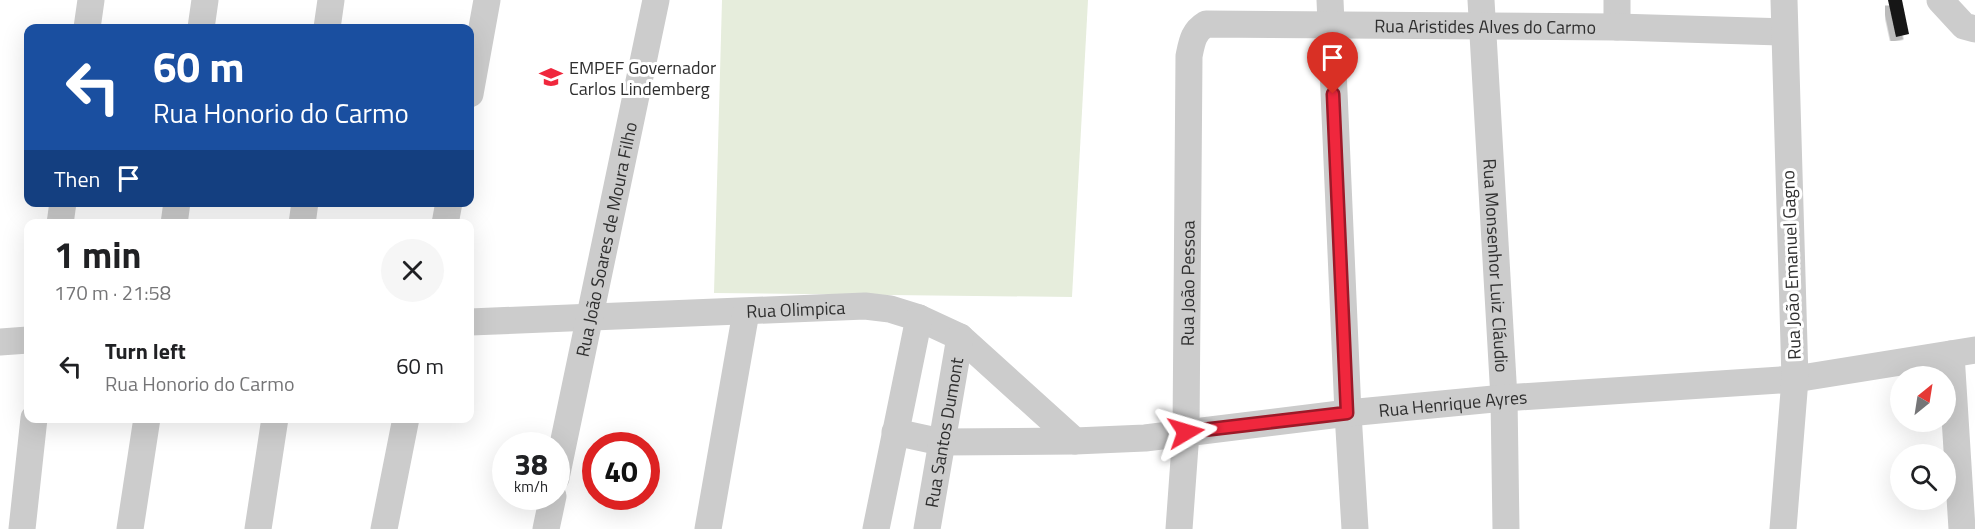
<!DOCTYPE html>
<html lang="en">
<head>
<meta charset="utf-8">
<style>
	body { margin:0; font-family:"Titillium Web",sans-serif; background:#f6f6f6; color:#202124; height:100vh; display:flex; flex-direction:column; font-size:22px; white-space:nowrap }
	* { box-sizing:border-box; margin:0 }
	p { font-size:20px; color:#757577 }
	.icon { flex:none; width:33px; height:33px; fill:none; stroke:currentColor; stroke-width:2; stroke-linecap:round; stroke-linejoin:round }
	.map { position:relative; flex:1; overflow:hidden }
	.details { position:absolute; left:24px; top:219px; width:450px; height:204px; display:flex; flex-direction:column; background:#fff; border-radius:12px; box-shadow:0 6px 24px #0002 }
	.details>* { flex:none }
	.hud { position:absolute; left:24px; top:24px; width:450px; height:183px; border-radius:12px; box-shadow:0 6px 24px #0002; background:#1a4fa0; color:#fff; overflow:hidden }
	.needle { width:39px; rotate:30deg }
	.controls { position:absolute; left:1890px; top:366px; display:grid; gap:12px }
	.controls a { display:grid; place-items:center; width:66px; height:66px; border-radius:50%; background:#fff; box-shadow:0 6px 24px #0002; font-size:30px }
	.speed { position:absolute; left:492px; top:432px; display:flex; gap:12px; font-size:30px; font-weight:700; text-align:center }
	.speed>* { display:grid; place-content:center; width:78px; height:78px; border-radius:50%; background:#fff; box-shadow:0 6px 24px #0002; line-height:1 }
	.speed small { font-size:15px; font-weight:400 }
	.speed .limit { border:9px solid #d22; background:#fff; color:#111 }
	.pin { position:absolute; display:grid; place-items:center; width:51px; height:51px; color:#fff; margin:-62px -26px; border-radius:50% 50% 50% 0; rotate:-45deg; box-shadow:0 0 6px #0007 }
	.pin .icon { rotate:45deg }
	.me { position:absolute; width:66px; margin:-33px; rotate:83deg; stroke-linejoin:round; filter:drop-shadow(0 0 4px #0008) }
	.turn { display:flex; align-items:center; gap:21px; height:126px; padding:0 30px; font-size:27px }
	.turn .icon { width:78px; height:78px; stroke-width:2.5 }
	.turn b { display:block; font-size:42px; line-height:51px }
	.then { display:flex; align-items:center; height:57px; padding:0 30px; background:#0003; gap:12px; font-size:22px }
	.round { display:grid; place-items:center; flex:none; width:63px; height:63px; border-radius:32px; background:#f6f6f6 }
	.summary { display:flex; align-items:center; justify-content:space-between; height:102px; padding:0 30px }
	h1 { font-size:36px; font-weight:700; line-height:45px }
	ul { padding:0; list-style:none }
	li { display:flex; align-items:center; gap:18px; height:90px; padding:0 30px }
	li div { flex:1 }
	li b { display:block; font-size:22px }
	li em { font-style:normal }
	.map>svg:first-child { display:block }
</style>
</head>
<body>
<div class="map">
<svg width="1975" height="529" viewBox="0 0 1975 529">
	<defs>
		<filter id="shadow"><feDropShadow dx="-5.5" dy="5.5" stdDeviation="0" flood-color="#0004"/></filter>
	</defs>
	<rect width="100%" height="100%" fill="#fff"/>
	<path fill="#e6eddc" d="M722,0H1088L1072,297L714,293Z"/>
	<path fill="#161616" filter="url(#shadow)" d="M1888,0H1902L1909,34L1896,37Z"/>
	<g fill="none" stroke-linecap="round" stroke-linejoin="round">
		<g stroke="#ccc" stroke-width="27">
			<path d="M1330,0L1348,413L1355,529"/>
			<path id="s1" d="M1481,0L1504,398L1506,529"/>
			<path d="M1617,0V27"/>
			<path d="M1940,0L1964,26L1975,29"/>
			<path d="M87,28L91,0"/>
			<path d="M201,28L205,0"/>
			<path d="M327,28L331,0"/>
			<path d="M470,94L487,0"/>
			<path d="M60,224L63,202"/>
			<path d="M174,224L177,202"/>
			<path d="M302,224L305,202"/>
			<path d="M445,224L449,202"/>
			<path id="s2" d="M470,322L865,306L890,309L919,318L960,337L1075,441"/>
			<path d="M0,342L28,340"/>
			<path d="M1951,354L1962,529"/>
			<path id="s3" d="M895,432L941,442L1075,441L1145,438L1348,413L1504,398L1795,379L1975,350"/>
			<path id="s4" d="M556,478L656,0"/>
			<path d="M22,529L34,418"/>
			<path d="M130,529L147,418"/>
			<path d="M258,529L275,418"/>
			<path d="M384,529L406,418"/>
			<path d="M546,529L553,496"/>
			<path d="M708,529L746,312"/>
			<path d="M876,529L919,318"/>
			<path id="s5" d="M927,529L960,337"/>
			<path id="s6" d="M1179,529L1186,432L1189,56C1192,42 1193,32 1206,24L1617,27L1784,32"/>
			<path d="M1783,529L1795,379L1784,0"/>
		</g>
	</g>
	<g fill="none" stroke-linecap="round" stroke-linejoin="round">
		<g stroke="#9c1928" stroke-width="15">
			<path id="route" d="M1186,432L1347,413L1333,94"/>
		</g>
		<use href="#route" stroke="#f0273d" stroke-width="10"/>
	</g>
	<defs>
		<g id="school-bare" transform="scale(1.8)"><path d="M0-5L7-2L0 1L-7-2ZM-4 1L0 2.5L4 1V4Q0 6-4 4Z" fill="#f0273d" stroke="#fff" stroke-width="2.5" paint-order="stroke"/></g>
	</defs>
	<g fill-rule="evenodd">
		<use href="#school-bare" x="551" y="77"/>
	</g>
	<g text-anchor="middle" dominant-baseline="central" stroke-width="6" stroke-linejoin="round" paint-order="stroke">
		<g font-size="18" fill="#2f2f2f" stroke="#fff">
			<text stroke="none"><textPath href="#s6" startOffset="790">Rua Aristides Alves do Carmo</textPath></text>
			<text stroke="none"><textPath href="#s4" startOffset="244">Rua João Soares de Moura Filho</textPath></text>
			<text stroke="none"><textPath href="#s1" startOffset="266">Rua Monsenhor Luiz Cláudio</textPath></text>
			<text transform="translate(1791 265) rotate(-92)">Rua João Emanuel Gagno</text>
			<text stroke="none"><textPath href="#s6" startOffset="246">Rua João Pessoa</textPath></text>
			<text stroke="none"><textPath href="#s2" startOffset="326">Rua Olimpica</textPath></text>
			<text stroke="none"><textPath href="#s3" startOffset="561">Rua Henrique Ayres</textPath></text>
			<text stroke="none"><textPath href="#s5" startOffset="98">Rua Santos Dumont</textPath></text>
		</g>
		<g font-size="18" fill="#2f2f2f" stroke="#fff" text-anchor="start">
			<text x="569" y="67">EMPEF Governador<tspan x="569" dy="21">Carlos Lindemberg</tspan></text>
		</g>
	</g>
</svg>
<div class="controls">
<a><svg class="needle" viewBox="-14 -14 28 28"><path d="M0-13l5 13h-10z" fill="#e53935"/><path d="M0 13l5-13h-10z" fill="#757577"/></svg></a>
<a><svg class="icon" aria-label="search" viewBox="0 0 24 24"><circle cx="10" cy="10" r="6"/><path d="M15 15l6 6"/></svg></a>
</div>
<div class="speed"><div>38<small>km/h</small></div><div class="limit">40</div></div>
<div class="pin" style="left:1333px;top:94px;background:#d93025"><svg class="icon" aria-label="arrive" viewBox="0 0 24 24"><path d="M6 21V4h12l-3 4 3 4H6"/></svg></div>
<svg class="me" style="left:1186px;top:432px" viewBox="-20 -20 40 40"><path d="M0-17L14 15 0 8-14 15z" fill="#f0273d" stroke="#fff" stroke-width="4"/></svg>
<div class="hud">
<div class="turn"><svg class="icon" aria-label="left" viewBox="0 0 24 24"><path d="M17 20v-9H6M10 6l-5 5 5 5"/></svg><div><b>60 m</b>Rua Honorio do Carmo</div></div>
<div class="then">Then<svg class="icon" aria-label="arrive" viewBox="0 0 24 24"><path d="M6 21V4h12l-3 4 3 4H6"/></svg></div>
</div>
<section class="details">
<div class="summary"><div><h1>1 min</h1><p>170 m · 21:58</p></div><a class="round"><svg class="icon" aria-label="close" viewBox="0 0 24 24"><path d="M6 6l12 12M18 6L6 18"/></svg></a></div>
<ul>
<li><svg class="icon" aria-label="left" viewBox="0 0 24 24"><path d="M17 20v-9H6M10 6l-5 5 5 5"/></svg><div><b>Turn left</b><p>Rua Honorio do Carmo</p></div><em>60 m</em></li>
</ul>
</section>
</div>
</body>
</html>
